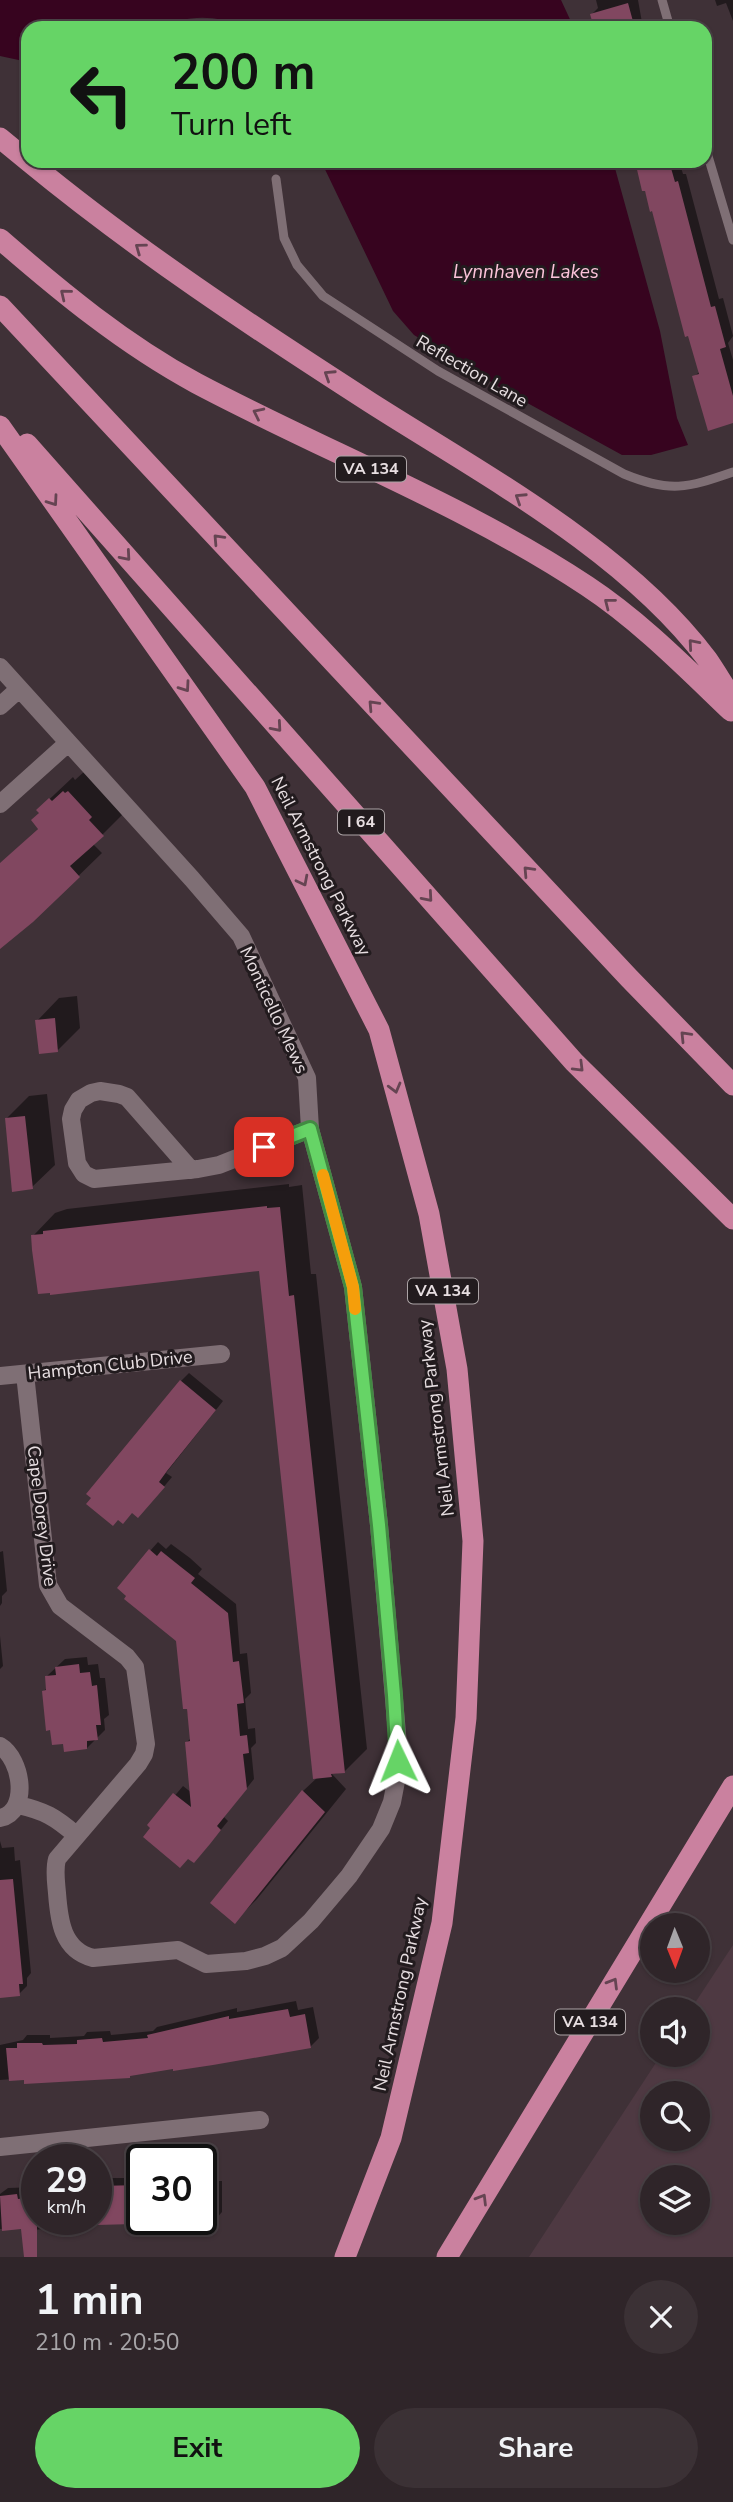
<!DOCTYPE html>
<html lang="en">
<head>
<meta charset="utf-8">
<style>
	body { margin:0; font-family:"Nunito Sans",sans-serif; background:#3b3135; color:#f1f3f6; height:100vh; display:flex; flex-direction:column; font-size:26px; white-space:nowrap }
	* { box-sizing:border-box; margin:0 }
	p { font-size:23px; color:#a7a5a8 }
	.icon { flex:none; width:38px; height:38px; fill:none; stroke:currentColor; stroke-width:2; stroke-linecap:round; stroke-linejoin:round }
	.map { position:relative; height:2257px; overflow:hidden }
	.drawer { display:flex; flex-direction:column; background:#2f2529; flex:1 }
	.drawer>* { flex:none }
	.guide { position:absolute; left:21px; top:21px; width:691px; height:147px; border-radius:21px; box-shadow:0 2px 5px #0004,0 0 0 2px #4a4246; background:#66d466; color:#111; overflow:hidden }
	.needle { width:46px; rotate:179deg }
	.tools { position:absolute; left:640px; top:1913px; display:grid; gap:14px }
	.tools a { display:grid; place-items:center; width:70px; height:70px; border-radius:50%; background:#2f2529; box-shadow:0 2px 5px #0004,0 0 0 2px #4a4246; font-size:35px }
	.speed { position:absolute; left:21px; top:2144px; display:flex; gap:14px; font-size:35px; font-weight:700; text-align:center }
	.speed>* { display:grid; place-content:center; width:91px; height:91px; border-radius:50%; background:#2f2529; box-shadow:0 2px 5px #0004,0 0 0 2px #4a4246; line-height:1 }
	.speed small { font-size:18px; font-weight:400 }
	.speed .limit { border:4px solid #111; border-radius:10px; background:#fff; color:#111 }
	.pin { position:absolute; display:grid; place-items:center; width:60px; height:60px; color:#fff; margin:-30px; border-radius:14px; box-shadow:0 4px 10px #0006 }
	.me { position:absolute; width:77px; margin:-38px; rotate:358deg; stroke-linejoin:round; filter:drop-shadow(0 0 5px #0008) }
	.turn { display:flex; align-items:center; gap:24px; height:147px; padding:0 35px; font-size:32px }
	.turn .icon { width:91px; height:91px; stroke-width:2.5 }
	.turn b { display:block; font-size:49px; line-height:60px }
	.round { display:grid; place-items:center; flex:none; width:74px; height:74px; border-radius:37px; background:#3b3135 }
	.headline { display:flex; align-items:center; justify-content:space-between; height:119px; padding:0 35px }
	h1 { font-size:42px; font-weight:700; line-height:52px }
	.primary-button { display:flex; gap:14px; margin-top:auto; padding:14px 35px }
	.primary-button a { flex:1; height:80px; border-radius:42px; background:#66d466; color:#111; font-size:28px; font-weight:700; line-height:80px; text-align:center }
	.primary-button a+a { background:#3b3135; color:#f1f3f6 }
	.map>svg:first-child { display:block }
</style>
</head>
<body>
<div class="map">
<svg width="733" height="2257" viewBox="0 0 733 2257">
	<rect width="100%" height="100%" fill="#3f3137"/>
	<path fill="#4e3942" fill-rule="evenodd" d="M733,1945V2257H529L661,2055L698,2054V2009H691ZM653,2093H698V2138H653ZM653,2177H698V2222H653Z"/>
	<path fill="#37041f" d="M0,0H561L574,28H243C214,13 186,16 156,28H28V62L0,56Z
		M321,161H613L660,331L677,418L688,445L651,455H622L511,394L414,335L393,311Z"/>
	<path fill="#0007" d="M596,0H638L643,28H596L592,14L598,8Z
		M715,0H733V21L726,3L717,6Z
		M636,161H679L683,174H686L719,299L723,298L733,336L728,343L733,360V422L694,377L700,371L653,209L651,210Z
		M86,770L125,812L93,844L102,853L32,921L0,948V864L39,828L40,813L38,810L73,777L75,780Z
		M77,996L80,1028L58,1050L37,1021L59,998Z
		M47,1094L55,1165L32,1187L6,1119L29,1096Z
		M289,1184V1187L302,1185L311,1274H316L367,1749L344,1772L332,1774L346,1789L257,1899L235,1921L213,1903L303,1791L319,1776L261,1269L33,1236L55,1213L67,1209Z
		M189,1373L223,1401L166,1473L172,1477L146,1508L133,1512L181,1381Z
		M158,1542L166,1549L171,1544L190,1558L202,1569L198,1574L236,1604L240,1654L247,1653L251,1693L245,1699L248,1729L255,1728L256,1743L251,1748L254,1779L224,1817L228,1821L202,1853L150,1825L183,1786L192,1793L187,1742L191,1738L178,1640L150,1551Z
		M3,1551L7,1591L2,1596V1603L0,1606V1552Z
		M0,1636L3,1666L0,1669Z
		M87,1657L88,1665L98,1664L100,1678H105L109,1715L104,1719L105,1730L87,1748L64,1742L44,1691L48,1687L47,1676L65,1659Z
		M0,1841L2,1848L14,1847L15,1861L20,1860L31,1973L27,1978V1986L19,1994L0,1996Z
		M296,2001L298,2010L313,2007L319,2038L310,2047L174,2067L0,2080V2045L23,2040L27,2035H50V2038L84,2036L87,2032L110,2031L111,2035L153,2031L157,2027L237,2008V2012Z
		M201,2177L202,2181H222V2212L214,2221L136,2220L23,2231V2227L0,2229V2194L8,2188L37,2187V2219H96V2183L105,2178H142V2219H201Z"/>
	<path fill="#814760" d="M628,3L634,25L624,28H594L590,14Z
		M635,161H669L675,182L678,181L711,307L715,306L726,347L720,349L733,396V423L708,431L692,376L699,374L688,336L685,337L652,211L650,212L645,191H642Z
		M63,791L65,793L68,791L92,817L89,820L104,836L70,866L80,877L33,922L0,949V863L38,829L31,820L39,813L36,810L49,798L52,801Z
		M55,1018L58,1052L39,1054L35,1020Z
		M25,1116L33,1189L12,1192L5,1118Z
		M267,1206V1208L280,1207L289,1296L294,1295L345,1773L331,1774L332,1777L313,1779L259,1271L50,1295V1293L38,1294L32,1250L31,1235L43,1234V1231Z
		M180,1380L216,1410L167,1471L159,1482L165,1487L138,1518L132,1513L123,1524L118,1520L113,1526L86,1504L91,1498L86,1494Z
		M149,1549L157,1556L161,1551L181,1567L195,1578L191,1583L228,1613L233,1662L239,1661L244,1703L237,1704L240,1736L247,1735L249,1753L243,1754L247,1789L217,1826L221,1830L210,1844L194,1863L188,1859L180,1868L143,1837L150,1828L147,1825L173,1793L191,1807L185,1742L190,1741L187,1709H183L176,1641L124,1599L126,1596L117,1588Z
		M79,1664L80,1673L90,1672L92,1686L97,1685L101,1725H96L98,1740L87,1741V1749L64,1752L63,1744L52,1745L50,1730L46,1731L42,1691L46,1690L45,1676L56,1675L55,1667Z
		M302,1790L325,1812L235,1924L210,1903Z
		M13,1879L23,1984H19L20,1996L0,1998V1880Z
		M288,2009L290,2017L305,2014L311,2048L213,2065L173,2071V2069L130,2076V2078L24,2084V2080L9,2081L6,2048H17V2043H42L43,2045L77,2044V2040L102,2038L103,2042L148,2038L147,2035L229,2016V2019Z
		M142,2185V2222H135V2224L96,2225V2186Z
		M17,2194L18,2199L37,2196V2257H24L21,2229L2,2231L0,2196Z"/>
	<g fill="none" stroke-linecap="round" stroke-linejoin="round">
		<path stroke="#7f6f75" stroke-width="9" d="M662,0L670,28
			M705,146L733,240
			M276,179L284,238L297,265L323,296L438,371L624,474C670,493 687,488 733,472"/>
		<path stroke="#7f6f75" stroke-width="18" d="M0,667L192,879L241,936L307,1078L310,1129L353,1287L379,1525L398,1745L397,1776L392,1802L381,1829L349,1876L311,1921L282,1948L265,1956L246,1961L206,1964L178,1950L93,1958C62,1950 59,1920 57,1893C56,1881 54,1870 57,1859L138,1764L144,1754L146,1744L135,1667L127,1657L60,1606L48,1585L25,1374
			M0,706L19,689
			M0,804L68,743
			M191,1170L127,1097L119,1094L100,1091L91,1093L79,1100L73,1110L71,1119L77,1163L84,1174L94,1179L198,1169L219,1165L310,1129
			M0,1376L221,1354
			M0,1746C22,1759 30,1812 0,1818
			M18,1805C45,1811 55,1817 76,1835
			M0,2147L260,2120"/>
		<path stroke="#ca819f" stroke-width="21" d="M0,138L28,161
			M28,161C136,250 253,327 371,403C484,475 626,551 707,659C716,672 724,686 733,699
			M0,239C61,292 124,344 196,383C326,452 465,505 587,586C640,621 686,668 731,711
			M0,306L629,978L733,1085
			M0,426L255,787L379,1030L429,1214L457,1369L473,1541L466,1718L442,1923L391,2138L345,2257
			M27,444L574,1062L733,1219
			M447,2257L733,1786"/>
	</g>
	<defs><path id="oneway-chevron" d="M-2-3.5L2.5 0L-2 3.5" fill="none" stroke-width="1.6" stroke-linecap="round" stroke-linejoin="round" transform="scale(1.75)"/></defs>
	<g stroke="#654452">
		<use href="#oneway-chevron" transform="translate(140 248) rotate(-144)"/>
		<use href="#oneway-chevron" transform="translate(65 294) rotate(-141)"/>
		<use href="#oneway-chevron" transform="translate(329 375) rotate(-147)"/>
		<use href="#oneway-chevron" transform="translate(258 413) rotate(-154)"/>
		<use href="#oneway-chevron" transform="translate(520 498) rotate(-147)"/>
		<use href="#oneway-chevron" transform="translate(53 501) rotate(55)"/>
		<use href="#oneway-chevron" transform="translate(218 539) rotate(-133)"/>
		<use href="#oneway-chevron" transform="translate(126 556) rotate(49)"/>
		<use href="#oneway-chevron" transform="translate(609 603) rotate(-142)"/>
		<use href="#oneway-chevron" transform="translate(693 644) rotate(-131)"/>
		<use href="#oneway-chevron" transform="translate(185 687) rotate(55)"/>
		<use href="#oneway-chevron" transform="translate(373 705) rotate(-133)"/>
		<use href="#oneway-chevron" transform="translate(277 727) rotate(49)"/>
		<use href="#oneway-chevron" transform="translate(528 871) rotate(-133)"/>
		<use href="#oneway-chevron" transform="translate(303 881) rotate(63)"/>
		<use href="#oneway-chevron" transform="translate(428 897) rotate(49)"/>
		<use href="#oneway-chevron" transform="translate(685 1036) rotate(-134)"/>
		<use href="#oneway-chevron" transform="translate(579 1067) rotate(45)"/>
		<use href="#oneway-chevron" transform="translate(395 1088) rotate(75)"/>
		<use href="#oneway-chevron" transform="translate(613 1983) rotate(-59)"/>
		<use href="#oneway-chevron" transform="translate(482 2199) rotate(-59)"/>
	</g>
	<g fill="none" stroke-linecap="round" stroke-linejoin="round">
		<g stroke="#428a42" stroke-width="18">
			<path id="route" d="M264,1147L310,1129L353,1287L379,1525L394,1695L398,1761"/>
		</g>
		<use href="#route" stroke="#66d466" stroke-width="12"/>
		<path stroke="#f59e0b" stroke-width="12" d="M323,1175L353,1287L355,1309"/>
	</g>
	<g text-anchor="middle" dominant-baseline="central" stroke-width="6" stroke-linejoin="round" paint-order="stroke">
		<g fill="#221b1e" stroke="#aca4a6" stroke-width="2">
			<rect x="336" y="456.5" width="70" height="25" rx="5"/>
			<rect x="338" y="809.5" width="46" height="25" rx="5"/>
			<rect x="408" y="1278.5" width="70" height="25" rx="5"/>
			<rect x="555" y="2009.5" width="70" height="25" rx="5"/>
		</g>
		<g font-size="16" font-weight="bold" fill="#e7dee1">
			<text x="371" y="469">VA 134</text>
			<text x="361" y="822">I 64</text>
			<text x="443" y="1291">VA 134</text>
			<text x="590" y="2022">VA 134</text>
		</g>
		<g font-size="18" fill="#e7dee1" stroke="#221b1e">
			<text transform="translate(472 371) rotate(30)">Reflection Lane</text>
			<text transform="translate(321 866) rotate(63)">Neil Armstrong Parkway</text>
			<text transform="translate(274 1010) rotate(65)">Monticello Mews</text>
			<text transform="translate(110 1365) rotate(-6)">Hampton Club Drive</text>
			<text transform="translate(436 1418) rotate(-97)">Neil Armstrong Parkway</text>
			<text transform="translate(42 1516) rotate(83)">Cape Dorey Drive</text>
			<text transform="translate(400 1994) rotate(-78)">Neil Armstrong Parkway</text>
		</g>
		<g font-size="19" font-style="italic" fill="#fbc3d9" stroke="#221b1e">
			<text x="526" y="272">Lynnhaven Lakes</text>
		</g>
	</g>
</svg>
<div class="tools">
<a><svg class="needle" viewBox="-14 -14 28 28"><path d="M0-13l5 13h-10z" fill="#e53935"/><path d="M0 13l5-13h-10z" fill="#a7a5a8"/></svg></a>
<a><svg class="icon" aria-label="sound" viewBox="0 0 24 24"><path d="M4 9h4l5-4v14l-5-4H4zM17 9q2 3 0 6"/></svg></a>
<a><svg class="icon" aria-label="search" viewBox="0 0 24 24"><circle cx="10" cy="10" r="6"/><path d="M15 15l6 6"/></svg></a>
<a><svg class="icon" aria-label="layers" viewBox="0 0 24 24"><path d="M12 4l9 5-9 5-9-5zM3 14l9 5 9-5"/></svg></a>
</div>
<div class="speed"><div>29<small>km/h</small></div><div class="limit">30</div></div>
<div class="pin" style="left:264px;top:1147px;background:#d93025"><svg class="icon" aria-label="arrive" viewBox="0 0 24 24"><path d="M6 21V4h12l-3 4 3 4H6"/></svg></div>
<svg class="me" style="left:398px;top:1761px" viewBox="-20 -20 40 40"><path d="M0-17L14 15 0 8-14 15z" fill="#66d466" stroke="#fff" stroke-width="4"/></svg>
<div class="guide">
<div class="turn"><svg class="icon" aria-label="left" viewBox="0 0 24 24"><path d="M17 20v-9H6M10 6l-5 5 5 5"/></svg><div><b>200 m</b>Turn left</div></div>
</div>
</div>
<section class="drawer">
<div class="headline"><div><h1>1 min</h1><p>210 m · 20:50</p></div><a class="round"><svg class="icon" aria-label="close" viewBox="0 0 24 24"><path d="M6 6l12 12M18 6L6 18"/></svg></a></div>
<div class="primary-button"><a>Exit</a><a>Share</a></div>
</section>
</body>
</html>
